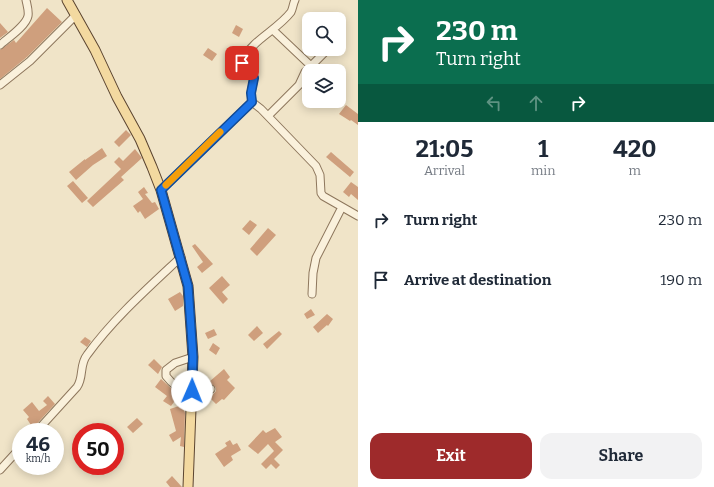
<!DOCTYPE html>
<html lang="en">
<head>
<meta charset="utf-8">
<style>
	body { margin:0; font-family:Bitter,serif; background:#f2f2f3; color:#1f2937; height:100vh; display:flex; flex-direction:column; font-size:15px; white-space:nowrap }
	* { box-sizing:border-box; margin:0 }
	p { font-size:13px; color:#747a83 }
	.icon { flex:none; width:22px; height:22px; fill:none; stroke:currentColor; stroke-width:2; stroke-linecap:round; stroke-linejoin:round }
	.map { position:relative; flex:1; overflow:hidden }
	.drawer { display:flex; flex-direction:column; background:#fff; width:356px }
	.drawer>* { flex:none }
	.guide { background:#0b6e4f; color:#fff; overflow:hidden }
	.tools { position:absolute; left:302px; top:12px; display:grid; gap:8px }
	.tools a { display:grid; place-items:center; width:44px; height:44px; border-radius:8px; background:#fff; box-shadow:0 2px 10px #0003; font-size:20px }
	.speed { position:absolute; left:12px; top:423px; display:flex; gap:8px; font-size:20px; font-weight:700; text-align:center }
	.speed>* { display:grid; place-content:center; width:52px; height:52px; border-radius:50%; background:#fff; box-shadow:0 2px 10px #0003; line-height:1 }
	.speed small { font-size:10px; font-weight:400 }
	.speed .limit { border:6px solid #d22; background:#fff; color:#111 }
	.pin { position:absolute; display:grid; place-items:center; width:34px; height:34px; color:#fff; margin:-17px; border-radius:8px; box-shadow:0 2px 6px #0006 }
	.me { position:absolute; width:44px; margin:-22px; rotate:1deg; stroke-linejoin:round; filter:drop-shadow(0 0 3px #0008) }
	.turn { display:flex; align-items:center; gap:14px; height:84px; padding:0 12px; font-size:18px }
	.turn .icon { width:52px; height:52px; stroke-width:2.5 }
	.turn b { display:block; font-size:28px; line-height:34px }
	.lanes { display:flex; align-items:center; height:38px; padding:0 12px; background:#0003; justify-content:center; gap:20px; direction:ltr }
	.lanes .off { opacity:.35 }
	.eta { display:flex; justify-content:space-evenly; align-items:center; height:68px; text-align:center }
	.eta b { font-size:24px; font-weight:700; line-height:28px }
	.primary-button { display:flex; gap:8px; margin-top:auto; padding:8px 12px }
	.primary-button a { flex:1; height:46px; border-radius:12px; background:#9e2a2b; color:#fff; font-size:16px; font-weight:700; line-height:46px; text-align:center }
	.primary-button a+a { background:#f2f2f3; color:#1f2937 }
	ul { padding:0; list-style:none }
	li { display:flex; align-items:center; gap:12px; height:60px; padding:0 12px }
	li div { flex:1 }
	li b { display:block; font-size:15px }
	li em { font-style:normal }
	main { display:flex; flex:1; min-height:0 }
	.map>svg:first-child { display:block }
</style>
</head>
<body>
<main>
<div class="map">
<svg width="358" height="487" viewBox="0 0 358 487">
	<rect width="100%" height="100%" fill="#f0e4c8"/>
	<path fill="#cf9f7d" d="M47,8L62,22L27,57L0,79V50L14,40L16,43Z
		M0,23L8,32L0,38Z
		M236,25L243,29L239,37L232,33Z
		M208,48L217,54L212,61L203,55Z
		M235,48L241,53L237,63L229,55Z
		M346,105L358,114V125L351,120L350,121L339,114Z
		M126,130L131,135L119,147L114,142Z
		M102,148L107,156L93,165L76,180L69,172L85,159V160Z
		M135,149L142,158L121,177L124,180L93,207L87,201L121,169L114,162L119,157L123,161Z
		M331,152L354,172L350,177L326,157Z
		M73,181L88,198L82,203L67,186Z
		M351,182L358,187V200L351,194L349,197L343,192Z
		M144,187L148,193L145,194L152,203L155,202L159,209L145,219L140,211L138,213L133,206L143,199L138,192Z
		M250,220L257,225L249,235L242,229Z
		M268,228L276,235L257,256L250,249Z
		M195,244L213,264L202,273L197,267L203,262L192,246Z
		M222,276L230,285L222,292L228,299L223,304L209,288Z
		M180,292L183,296V306L175,311L168,299Z
		M311,309L315,315L307,319L304,314Z
		M327,314L333,319L328,326L327,325L318,333L313,327Z
		M257,326L263,333L254,341L248,335Z
		M214,329L217,335L208,339L205,333Z
		M279,331L282,334L267,349L263,344Z
		M85,337L91,341L87,347L80,342Z
		M213,343L220,348L216,355L209,350Z
		M154,359L162,367L158,374L148,365Z
		M224,369L230,377L227,380L235,388L224,400L222,399L216,404L210,398L216,391V388L209,382Z
		M161,379L173,390L180,394L171,406L163,401L167,396L155,387Z
		M48,396L55,404L33,428L27,419L29,417L23,410L32,402L39,411L47,405L43,401Z
		M182,405L185,413L184,447L180,446L181,437L173,442L169,435L176,431L170,409Z
		M137,418L143,424L133,433L127,427Z
		M275,428L282,437L275,442L283,450L274,459L280,465L276,469L271,464L266,469L261,464L274,451L268,444L258,454L248,446L263,430L266,433Z
		M230,440L233,445L237,443L241,450L231,456L233,460L224,467L215,454L227,446L225,443Z
		M172,476L182,487H170L166,482Z"/>
	<g fill="none" stroke-linecap="round" stroke-linejoin="round">
		<g stroke="#8d765c" stroke-width="9">
			<path id="minor" d="M273,30L311,66
				M0,45C8,38 26,26 28,16C29,11 27,5 26,0
				M0,85L30,61L76,15
				M252,102L261,109L316,166L320,175L321,193L323,196L358,216
				M268,116L299,85L305,72L328,49
				M161,190L252,102L251,93L254,78L243,66V59C254,39 277,30 291,12C293,8 293,4 295,0
				M312,294L313,273L316,258L342,207
				M193,357L175,363L166,370V376C180,394 190,392 211,389
				M36,432L77,387C84,377 79,365 87,355C113,319 148,288 181,257
				M0,470L21,447"/>
		</g>
		<g stroke="#5b4430" stroke-width="11">
			<path id="major" d="M67,0L95,50L117,97L140,139L152,167L161,190L188,286L193,357L188,487"/>
		</g>
		<use href="#minor" stroke="#faf1dc" stroke-width="7"/>
		<use href="#major" stroke="#f3d9a0" stroke-width="9"/>
	</g>
	<g fill="none" stroke-linecap="round" stroke-linejoin="round">
		<g stroke="#114b97" stroke-width="10">
			<path id="route" d="M192,391L193,357L188,286L161,190L252,102L251,93L254,78L243,66L242,63"/>
		</g>
		<use href="#route" stroke="#1a73e8" stroke-width="7"/>
		<path stroke="#f59e0b" stroke-width="7" d="M166,185L220,132"/>
	</g>
</svg>
<div class="tools">
<a><svg class="icon" aria-label="search" viewBox="0 0 24 24"><circle cx="10" cy="10" r="6"/><path d="M15 15l6 6"/></svg></a>
<a><svg class="icon" aria-label="layers" viewBox="0 0 24 24"><path d="M12 4l9 5-9 5-9-5zM3 14l9 5 9-5"/></svg></a>
</div>
<div class="speed"><div>46<small>km/h</small></div><div class="limit">50</div></div>
<div class="pin" style="left:242px;top:63px;background:#d93025"><svg class="icon" aria-label="arrive" viewBox="0 0 24 24"><path d="M6 21V4h12l-3 4 3 4H6"/></svg></div>
<svg class="me" style="left:192px;top:391px" viewBox="-20 -20 40 40"><circle r="19" fill="#fff"/><path d="M0-13L10 11 0 6-10 11z" fill="#1a73e8"/></svg>
</div>
<section class="drawer">
<div class="guide">
<div class="turn"><svg class="icon" aria-label="right" viewBox="0 0 24 24"><path d="M7 20v-9h11M14 6l5 5-5 5"/></svg><div><b>230 m</b>Turn right</div></div>
<div class="lanes"><svg class="icon off" aria-label="left" viewBox="0 0 24 24"><path d="M17 20v-9H6M10 6l-5 5 5 5"/></svg><svg class="icon off" aria-label="ahead" viewBox="0 0 24 24"><path d="M12 20V5M6 11l6-6 6 6"/></svg><svg class="icon" aria-label="right" viewBox="0 0 24 24"><path d="M7 20v-9h11M14 6l5 5-5 5"/></svg></div>
</div>
<div class="eta">
<div><b>21:05</b><p>Arrival</p></div>
<div><b>1</b><p>min</p></div>
<div><b>420</b><p>m</p></div>
</div>
<ul>
<li><svg class="icon" aria-label="right" viewBox="0 0 24 24"><path d="M7 20v-9h11M14 6l5 5-5 5"/></svg><div><b>Turn right</b></div><em>230 m</em></li>
<li><svg class="icon" aria-label="arrive" viewBox="0 0 24 24"><path d="M6 21V4h12l-3 4 3 4H6"/></svg><div><b>Arrive at destination</b></div><em>190 m</em></li>
</ul>
<div class="primary-button"><a>Exit</a><a>Share</a></div>
</section>
</main>
</body>
</html>
